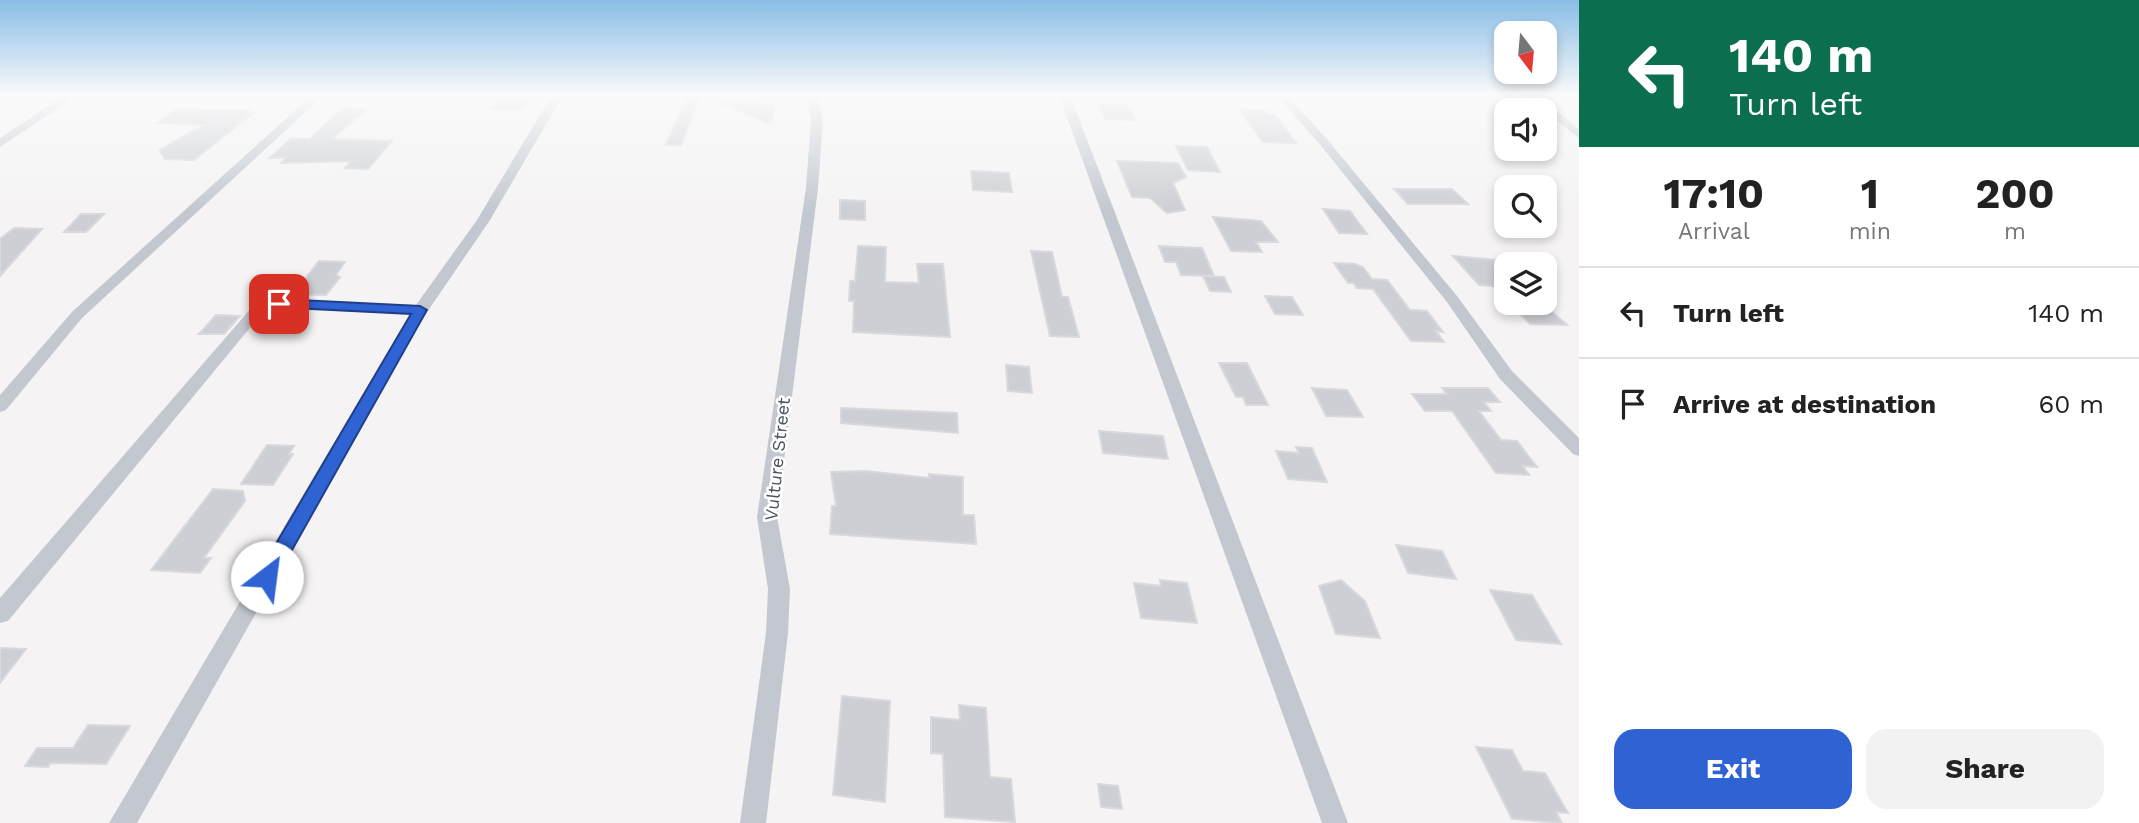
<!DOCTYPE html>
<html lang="en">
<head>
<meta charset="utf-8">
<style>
	body { margin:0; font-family:"Work Sans",sans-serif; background:#f2f2f2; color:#222; height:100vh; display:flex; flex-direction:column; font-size:26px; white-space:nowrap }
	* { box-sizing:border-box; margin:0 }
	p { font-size:23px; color:#767676 }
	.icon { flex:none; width:38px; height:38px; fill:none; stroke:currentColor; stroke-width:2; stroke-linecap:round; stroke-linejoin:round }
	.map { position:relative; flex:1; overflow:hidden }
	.side { display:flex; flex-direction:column; background:#fff; width:560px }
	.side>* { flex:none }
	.hud { background:#0b6e4f; color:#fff; overflow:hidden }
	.needle { width:46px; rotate:164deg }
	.buttons { position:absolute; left:1494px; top:21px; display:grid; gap:14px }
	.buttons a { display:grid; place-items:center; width:63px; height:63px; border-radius:14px; background:#fff; box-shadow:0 4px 10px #0003; font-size:35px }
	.pin { position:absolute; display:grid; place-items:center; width:60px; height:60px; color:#fff; margin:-30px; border-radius:14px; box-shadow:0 4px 10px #0006 }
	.me { position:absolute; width:77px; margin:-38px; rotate:30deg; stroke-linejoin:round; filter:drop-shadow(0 0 5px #0008) }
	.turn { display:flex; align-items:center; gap:24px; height:147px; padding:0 35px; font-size:32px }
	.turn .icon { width:91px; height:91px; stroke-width:2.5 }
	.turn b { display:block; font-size:49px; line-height:60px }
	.eta { display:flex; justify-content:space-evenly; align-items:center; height:119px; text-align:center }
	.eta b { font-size:42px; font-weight:700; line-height:49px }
	.cta { display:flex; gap:14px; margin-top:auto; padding:14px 35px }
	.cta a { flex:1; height:80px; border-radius:21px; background:#2f62d3; color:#fff; font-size:28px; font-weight:700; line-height:80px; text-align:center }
	.cta a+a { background:#f2f2f2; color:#222 }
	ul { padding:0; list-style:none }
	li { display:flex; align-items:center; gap:21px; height:91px; padding:0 35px; border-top:2px solid #e0e0e0 }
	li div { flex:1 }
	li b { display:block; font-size:26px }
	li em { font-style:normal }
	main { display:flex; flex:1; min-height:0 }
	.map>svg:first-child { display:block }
</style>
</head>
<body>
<main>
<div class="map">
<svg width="1579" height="823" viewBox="0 0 1579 823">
	<rect width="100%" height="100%" fill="#f5f3f3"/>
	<path fill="#cdcfd4" stroke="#d8d9dd" stroke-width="2" d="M501,95H530L523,109H493Z
		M688,95H700L681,145H666Z
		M761,102V105H773L775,108L770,123L719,103Z
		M1098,104L1128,105L1136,120L1105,119Z
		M344,107L366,110L332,139L392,141L368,169L345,168L352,161L281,163L285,158H270L291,138L310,139Z
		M177,109L249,110L247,112L253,113L194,160L165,159L159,150L205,125L158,123Z
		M1239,109L1264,110L1268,114H1274L1296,143L1263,142Z
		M1176,146L1207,147L1220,172L1188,170Z
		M1117,161L1178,163L1186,177L1173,183L1185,210L1167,213L1150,198L1132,197Z
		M971,171L1009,173L1012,192L973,190Z
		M1394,189H1452L1468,204H1408Z
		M840,200L865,201V220L840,219Z
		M1323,209L1350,211L1367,234L1339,233Z
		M81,214H104L86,232H64Z
		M1213,217L1261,221L1278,242H1256L1262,252L1231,251Z
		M14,228L42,229L0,276V239Z
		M858,246L886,247L885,282L919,283L917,264H943L950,337L853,332L854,301H849L850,281H855Z
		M1159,246L1202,248L1214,276L1181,275L1176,262H1165Z
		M1031,251L1052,252L1062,297H1068L1079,337L1050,336Z
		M1453,256L1507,261V300L1493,286L1479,285Z
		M319,261L345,262L336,275L340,277L326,295L293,294Z
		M1334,263L1355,264L1363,267L1372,279L1387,280L1410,310L1427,311L1443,332L1436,331L1444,342L1411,341L1373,289L1357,288L1353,283H1348Z
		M1203,276L1224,277L1231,292L1210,291Z
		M1265,296L1292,297L1303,315L1275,314Z
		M1515,309L1550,310L1567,325L1530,324Z
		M216,315L240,316L224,334H199Z
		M1219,363H1247L1268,405H1246L1243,397H1236Z
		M1006,365L1029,367L1032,393L1008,391Z
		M1312,388L1347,390L1363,417L1326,416Z
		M1442,388H1488L1500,402H1484L1491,411H1479L1501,440L1517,441L1537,467L1523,466L1529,475L1496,473L1452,411H1425L1412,394H1447Z
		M841,408L957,413L958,433L841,423Z
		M1099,431L1163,436L1168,459L1103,453Z
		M267,445L294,446L289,454H293L273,485L241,484Z
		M1296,447L1312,448L1327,482L1288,479L1276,451L1299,453Z
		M866,471L929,478V474L963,477V515H974L976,544L830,534L832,506H836L831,472Z
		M213,489L243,491L245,501L204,558H211L200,573L151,570Z
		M1396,545L1442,551L1456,579L1408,573Z
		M1160,580L1187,583L1197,623L1141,618L1134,583L1161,586Z
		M1341,580L1365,601L1380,638L1336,634L1319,586Z
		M1490,590L1532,595L1561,644L1516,640Z
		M0,648L26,649L0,683Z
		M842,696L890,701L885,802L833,795Z
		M959,705L986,708L990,777L1011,779L1015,822L945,817L943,754L931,753V717L960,720Z
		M88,725L130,726L106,764L50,763L48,767L25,766L37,748H73Z
		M1476,747L1512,750L1523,771L1545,773L1568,813L1556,812L1562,823L1512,819Z
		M1098,784L1118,786L1122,809L1101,807Z"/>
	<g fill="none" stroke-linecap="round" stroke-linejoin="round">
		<path fill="#c3c8d0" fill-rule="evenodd" d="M65,95H78L0,147V138Z
			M312,95H324L82,318L6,410L0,412V395L72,312Z
			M552,95H563L490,220L423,318L137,823H109L410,314L279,309L263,312L8,621L0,623V598L253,306L279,299L416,305L477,220Z
			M806,95H816L823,120L818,188L777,517L790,589L788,633L766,823H740L766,633L768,589L757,517L806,188L811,120Z
			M1059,95H1070L1348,823H1322Z
			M1276,95H1287L1326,138L1457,296L1512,371L1579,438V456L1573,454L1500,379L1447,302L1318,142Z
			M1523,95H1535L1579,129V138Z"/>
	</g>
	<linearGradient id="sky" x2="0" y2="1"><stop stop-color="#89bde6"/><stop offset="0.45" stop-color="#fafafa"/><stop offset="1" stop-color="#fafafa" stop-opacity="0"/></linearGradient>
	<rect width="1579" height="211" fill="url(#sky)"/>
	<path fill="#2f62d3" stroke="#1f4089" stroke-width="2" d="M279,299L420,306L427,310L274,582H260L257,577L260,571L411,314L274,307V301Z"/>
	<g text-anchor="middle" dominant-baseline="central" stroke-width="5" stroke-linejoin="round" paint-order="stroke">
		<g font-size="18" fill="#4c545f" stroke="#fff">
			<text transform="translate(777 459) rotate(-84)">Vulture Street</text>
		</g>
	</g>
</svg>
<div class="buttons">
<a><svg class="needle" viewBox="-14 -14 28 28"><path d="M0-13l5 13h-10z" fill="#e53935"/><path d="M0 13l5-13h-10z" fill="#767676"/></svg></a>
<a><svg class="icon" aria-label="sound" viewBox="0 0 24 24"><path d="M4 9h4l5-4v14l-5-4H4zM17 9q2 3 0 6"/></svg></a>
<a><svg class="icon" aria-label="search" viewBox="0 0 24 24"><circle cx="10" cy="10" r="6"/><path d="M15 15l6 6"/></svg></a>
<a><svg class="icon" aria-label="layers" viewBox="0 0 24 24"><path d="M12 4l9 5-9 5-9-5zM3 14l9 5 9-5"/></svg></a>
</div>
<div class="pin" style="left:279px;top:304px;background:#d93025"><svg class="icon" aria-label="arrive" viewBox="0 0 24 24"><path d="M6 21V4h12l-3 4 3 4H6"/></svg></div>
<svg class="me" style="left:267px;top:577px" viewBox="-20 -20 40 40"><circle r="19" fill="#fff"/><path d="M0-13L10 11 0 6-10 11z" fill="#2f62d3"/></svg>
</div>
<section class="side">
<div class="hud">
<div class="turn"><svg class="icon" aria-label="left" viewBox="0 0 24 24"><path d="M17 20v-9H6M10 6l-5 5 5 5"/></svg><div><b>140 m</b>Turn left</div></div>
</div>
<div class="eta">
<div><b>17:10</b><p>Arrival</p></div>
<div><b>1</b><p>min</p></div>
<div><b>200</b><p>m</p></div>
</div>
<ul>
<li><svg class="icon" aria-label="left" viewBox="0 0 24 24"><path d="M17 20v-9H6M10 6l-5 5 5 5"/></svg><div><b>Turn left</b></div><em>140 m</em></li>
<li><svg class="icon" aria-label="arrive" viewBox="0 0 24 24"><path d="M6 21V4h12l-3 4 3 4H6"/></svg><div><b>Arrive at destination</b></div><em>60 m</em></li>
</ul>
<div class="cta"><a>Exit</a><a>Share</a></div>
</section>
</main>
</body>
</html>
